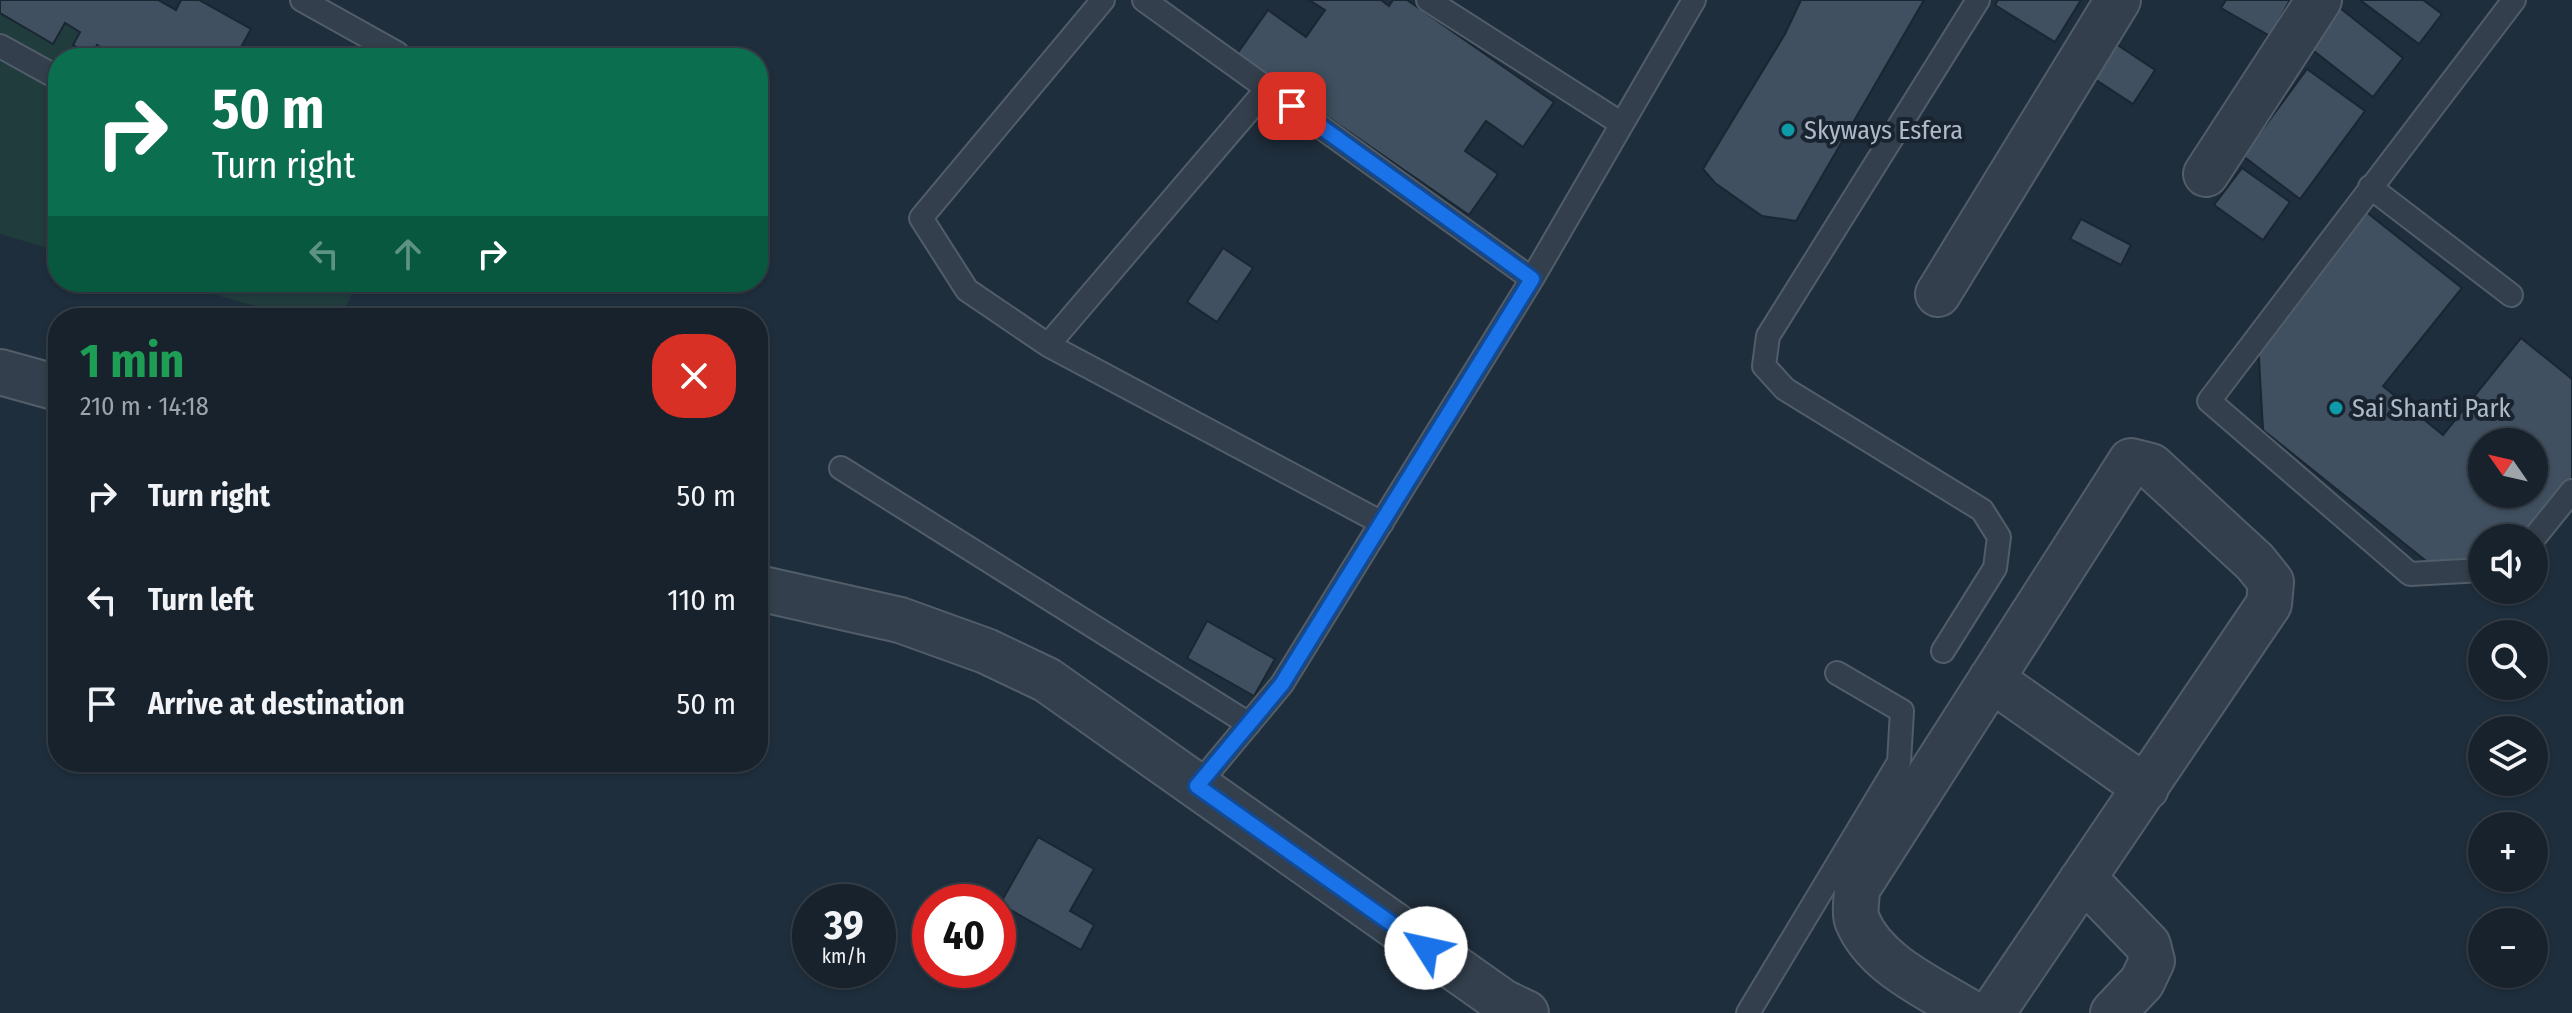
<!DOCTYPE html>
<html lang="en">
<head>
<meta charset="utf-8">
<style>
	body { margin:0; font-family:"Fira Sans Condensed",sans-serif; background:#242f39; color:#f1f3f6; height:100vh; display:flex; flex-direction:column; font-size:30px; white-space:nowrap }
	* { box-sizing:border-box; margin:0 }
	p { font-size:26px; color:#9ea4aa }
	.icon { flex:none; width:44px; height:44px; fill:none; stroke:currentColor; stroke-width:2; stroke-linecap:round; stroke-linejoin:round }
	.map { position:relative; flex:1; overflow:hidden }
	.sheet { position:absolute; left:48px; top:308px; width:720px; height:464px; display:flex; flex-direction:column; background:#17222d; border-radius:32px; box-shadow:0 2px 6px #0004,0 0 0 2px #363f49 }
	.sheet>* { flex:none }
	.banner { position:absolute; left:48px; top:48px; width:720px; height:244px; border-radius:32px; box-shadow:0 2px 6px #0004,0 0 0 2px #363f49; background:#0b6e4f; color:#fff; overflow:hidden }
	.needle { width:52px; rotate:304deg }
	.controls { position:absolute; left:2468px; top:428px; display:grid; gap:16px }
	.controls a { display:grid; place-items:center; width:80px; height:80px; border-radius:50%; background:#17222d; box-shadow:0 2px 6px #0004,0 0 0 2px #363f49; font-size:40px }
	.speed { position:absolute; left:792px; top:884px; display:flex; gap:16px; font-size:40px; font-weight:700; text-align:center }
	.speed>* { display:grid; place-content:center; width:104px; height:104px; border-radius:50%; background:#17222d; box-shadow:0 2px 6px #0004,0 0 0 2px #363f49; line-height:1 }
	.speed small { font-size:20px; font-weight:400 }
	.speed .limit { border:12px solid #d22; background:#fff; color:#111 }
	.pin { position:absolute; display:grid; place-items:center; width:68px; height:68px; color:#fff; margin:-34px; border-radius:16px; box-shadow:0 4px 12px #0006 }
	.me { position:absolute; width:88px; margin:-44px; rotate:305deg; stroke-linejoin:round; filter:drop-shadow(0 0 6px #0008) }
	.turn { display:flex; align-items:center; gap:28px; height:168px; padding:0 32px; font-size:36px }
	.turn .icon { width:104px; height:104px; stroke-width:2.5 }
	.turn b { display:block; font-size:56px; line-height:68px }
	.lanes { display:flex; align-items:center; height:76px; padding:0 32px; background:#0003; justify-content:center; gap:40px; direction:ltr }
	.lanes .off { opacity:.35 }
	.round { display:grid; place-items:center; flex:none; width:84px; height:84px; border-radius:32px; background:#242f39 }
	.summary { display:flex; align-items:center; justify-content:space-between; height:136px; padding:0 32px }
	h1 { font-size:48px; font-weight:700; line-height:60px; color:#1e9e55 }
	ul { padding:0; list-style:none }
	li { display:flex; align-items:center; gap:24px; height:104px; padding:0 32px }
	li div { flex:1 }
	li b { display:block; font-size:30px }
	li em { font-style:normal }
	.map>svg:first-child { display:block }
</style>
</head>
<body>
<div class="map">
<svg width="2572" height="1013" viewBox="0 0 2572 1013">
	<rect width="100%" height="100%" fill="#1f2e3c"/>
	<path fill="#213c3d" d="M0,0L183,58H58V251L0,234Z
		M170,282H357L341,318H298Z"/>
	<path fill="#405060" stroke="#1a2632" stroke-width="2" fill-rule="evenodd" d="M0,0H158L176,10L181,0H199L251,29L240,49L256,58H118L97,45L91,55L73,45L80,32L65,23L53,44L0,13Z
		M1309,0H1381L1389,6L1393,0H1407L1554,102L1523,147L1486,121L1465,151L1498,174L1469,215L1237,54L1268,10L1306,37L1325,10Z
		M1801,0H1924L1796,221L1762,216L1715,183L1703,169L1785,34Z
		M1998,0H2081L2055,42L1995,5Z
		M2226,0H2290L2270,36L2221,8Z
		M2360,0H2423L2442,14L2419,44Z
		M2340,8L2403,58L2373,97L2310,48Z
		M2107,38L2155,70L2133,104L2084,72Z
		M2307,69L2365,111L2300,199L2243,156Z
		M2242,168L2290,202L2263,240L2214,205Z
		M2365,211L2462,288L2383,386L2443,435L2521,338L2572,379V485L2531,538H2482V558L2436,569L2263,430L2258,342ZM2482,442H2534V494H2482Z
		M2081,219L2131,245L2121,265L2070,239Z
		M1223,248L1253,268L1217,322L1187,302Z
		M1207,621L1275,659L1254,696L1187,658Z
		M1038,837L1094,869L1070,911L1094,925L1081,950L1000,904Z"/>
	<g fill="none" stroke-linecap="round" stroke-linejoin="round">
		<g stroke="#515d69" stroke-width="26">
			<path id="service" d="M302,0L397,53L401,58
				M1103,0L921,218L967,290L1048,345L1382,523
				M1144,0L1532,279
				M1428,0L1622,124
				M0,46L58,78
				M2370,187L2511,295
				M1048,345L1267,89
				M841,468L1249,724
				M2534,538L2572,491
				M2482,570L2410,574L2209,401L2514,0
				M1943,651L1995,568L1999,537L1982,510L1785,389L1764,366L1768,336L1978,0
				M1197,786L1282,684L1532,279L1694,0
				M1748,1013L1899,762L1902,711L1837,673"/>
		</g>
		<g stroke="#515d69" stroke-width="48">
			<path id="minor" d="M2206,174L2319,0
				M1938,294L2118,0
				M1991,679L2146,788
				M2081,881L2098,893L2148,945L2152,961L2142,982L2113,1013
				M1971,1013C1932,989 1875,965 1857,920C1854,911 1857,898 1857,889L2131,461L2151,466L2255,562L2271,582L2269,604L1992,1013"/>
		</g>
		<g stroke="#515d69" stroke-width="48">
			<path id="tertiary" d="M0,372L58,388
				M758,588L900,620L986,651L1047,680L1503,1002L1526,1013"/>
		</g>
		<use href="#service" stroke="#333f4c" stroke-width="22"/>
		<use href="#minor" stroke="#333f4c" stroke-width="44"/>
		<use href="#tertiary" stroke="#333f4c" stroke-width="44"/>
	</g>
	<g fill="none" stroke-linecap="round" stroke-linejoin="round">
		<g stroke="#114b97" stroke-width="20">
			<path id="route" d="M1292,106L1532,279L1282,684L1197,786L1426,948"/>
		</g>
		<use href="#route" stroke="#1a73e8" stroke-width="14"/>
	</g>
	<g fill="#0f9aa8" stroke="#192430" stroke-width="3">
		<circle cx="1788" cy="130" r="8"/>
		<circle cx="2336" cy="408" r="8"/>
	</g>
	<g text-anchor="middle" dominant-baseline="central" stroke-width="8" stroke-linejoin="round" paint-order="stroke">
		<g font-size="26" fill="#aebac8" stroke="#192430" text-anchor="start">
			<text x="1804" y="130">Skyways Esfera</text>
			<text x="2352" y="408">Sai Shanti Park</text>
		</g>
	</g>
</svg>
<div class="controls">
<a><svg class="needle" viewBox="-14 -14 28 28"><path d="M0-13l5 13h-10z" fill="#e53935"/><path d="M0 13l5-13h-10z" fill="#9ea4aa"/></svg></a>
<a><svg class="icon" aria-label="sound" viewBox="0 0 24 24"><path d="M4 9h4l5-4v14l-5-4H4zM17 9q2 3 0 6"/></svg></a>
<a><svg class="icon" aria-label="search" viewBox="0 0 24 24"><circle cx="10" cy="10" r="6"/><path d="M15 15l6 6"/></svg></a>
<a><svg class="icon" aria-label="layers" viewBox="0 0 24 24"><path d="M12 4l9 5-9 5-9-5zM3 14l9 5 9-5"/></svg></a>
<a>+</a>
<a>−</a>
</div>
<div class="speed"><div>39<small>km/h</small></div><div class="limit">40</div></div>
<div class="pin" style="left:1292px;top:106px;background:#d93025"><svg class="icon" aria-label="arrive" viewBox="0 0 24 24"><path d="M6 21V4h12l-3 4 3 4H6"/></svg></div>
<svg class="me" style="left:1426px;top:948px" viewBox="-20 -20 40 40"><circle r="19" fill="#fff"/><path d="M0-13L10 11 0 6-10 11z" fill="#1a73e8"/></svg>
<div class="banner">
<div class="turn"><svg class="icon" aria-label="right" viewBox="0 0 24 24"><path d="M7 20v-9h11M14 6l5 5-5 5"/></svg><div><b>50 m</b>Turn right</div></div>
<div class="lanes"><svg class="icon off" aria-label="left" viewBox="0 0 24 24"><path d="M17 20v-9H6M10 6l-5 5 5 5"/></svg><svg class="icon off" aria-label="ahead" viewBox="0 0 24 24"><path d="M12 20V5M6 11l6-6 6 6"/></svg><svg class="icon" aria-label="right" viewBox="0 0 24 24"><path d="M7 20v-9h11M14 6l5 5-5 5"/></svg></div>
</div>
<section class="sheet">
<div class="summary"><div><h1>1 min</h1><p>210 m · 14:18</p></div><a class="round" style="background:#d93025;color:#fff"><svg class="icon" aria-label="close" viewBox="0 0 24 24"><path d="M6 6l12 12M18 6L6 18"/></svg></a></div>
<ul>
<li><svg class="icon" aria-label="right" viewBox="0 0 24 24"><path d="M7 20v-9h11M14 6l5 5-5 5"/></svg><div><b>Turn right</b></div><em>50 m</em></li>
<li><svg class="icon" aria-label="left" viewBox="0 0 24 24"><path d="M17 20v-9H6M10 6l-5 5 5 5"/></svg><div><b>Turn left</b></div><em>110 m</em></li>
<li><svg class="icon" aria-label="arrive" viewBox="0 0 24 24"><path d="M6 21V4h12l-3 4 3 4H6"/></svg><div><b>Arrive at destination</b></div><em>50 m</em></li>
</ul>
</section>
</div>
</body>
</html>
